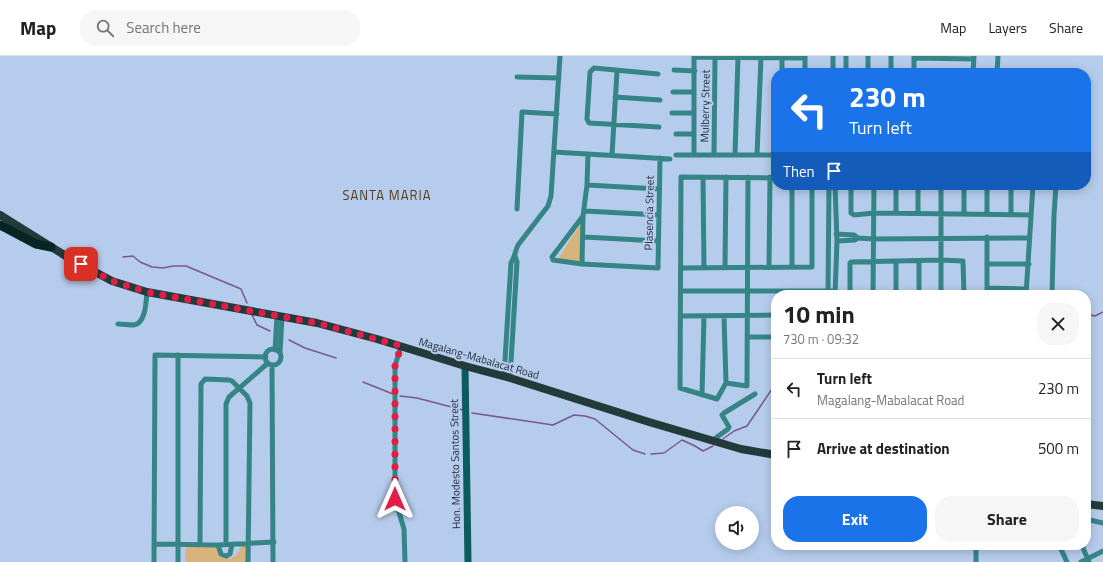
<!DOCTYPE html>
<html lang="en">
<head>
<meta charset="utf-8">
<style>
	body { margin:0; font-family:"Titillium Web",sans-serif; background:#f6f6f6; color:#222; height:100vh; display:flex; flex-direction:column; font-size:15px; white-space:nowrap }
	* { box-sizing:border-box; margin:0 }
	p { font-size:13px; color:#767676 }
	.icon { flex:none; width:22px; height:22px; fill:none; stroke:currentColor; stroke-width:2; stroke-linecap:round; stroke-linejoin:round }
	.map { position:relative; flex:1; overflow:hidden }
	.sheet { position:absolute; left:771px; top:234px; width:320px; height:260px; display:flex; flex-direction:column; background:#fff; border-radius:16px; box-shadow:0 2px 10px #0003 }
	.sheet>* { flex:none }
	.guide { position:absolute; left:771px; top:12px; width:320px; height:122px; border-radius:16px; box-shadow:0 2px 10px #0003; background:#1a73e8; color:#fff; overflow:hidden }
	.tools { position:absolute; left:715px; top:450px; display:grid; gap:8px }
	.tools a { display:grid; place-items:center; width:44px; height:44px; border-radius:50%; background:#fff; box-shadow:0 2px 10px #0003; font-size:20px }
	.pin { position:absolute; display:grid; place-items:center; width:34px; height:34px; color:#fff; margin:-17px; border-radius:8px; box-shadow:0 2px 6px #0006 }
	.me { position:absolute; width:44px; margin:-22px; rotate:0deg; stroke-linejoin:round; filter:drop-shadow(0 0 3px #0008) }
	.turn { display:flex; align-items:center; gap:14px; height:84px; padding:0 12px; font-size:18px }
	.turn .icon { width:52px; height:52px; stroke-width:2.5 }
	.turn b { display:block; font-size:28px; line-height:34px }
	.then { display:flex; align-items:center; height:38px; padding:0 12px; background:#0003; gap:8px; font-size:15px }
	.round { display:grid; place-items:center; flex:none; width:42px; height:42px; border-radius:16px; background:#f6f6f6 }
	.overview { display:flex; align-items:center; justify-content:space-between; height:68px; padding:0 12px }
	h1 { font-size:24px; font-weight:700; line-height:30px }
	.cta { display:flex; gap:8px; margin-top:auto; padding:8px 12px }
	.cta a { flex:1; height:46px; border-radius:16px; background:#1a73e8; color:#fff; font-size:16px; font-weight:700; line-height:46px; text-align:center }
	.cta a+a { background:#f6f6f6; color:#222 }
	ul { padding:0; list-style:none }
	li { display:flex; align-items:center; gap:12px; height:60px; padding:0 12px; border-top:1px solid #e0e0e0 }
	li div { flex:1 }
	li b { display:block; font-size:15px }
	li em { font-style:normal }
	header { display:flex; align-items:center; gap:24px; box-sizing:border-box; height:56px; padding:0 20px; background:#fff; border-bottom:1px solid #e0e0e0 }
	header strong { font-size:19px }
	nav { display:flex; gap:22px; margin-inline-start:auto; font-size:14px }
	.search { width:280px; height:36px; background:#f6f6f6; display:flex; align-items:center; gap:10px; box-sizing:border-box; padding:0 14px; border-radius:16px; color:#767676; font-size:15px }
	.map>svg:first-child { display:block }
</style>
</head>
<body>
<header>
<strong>Map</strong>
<div class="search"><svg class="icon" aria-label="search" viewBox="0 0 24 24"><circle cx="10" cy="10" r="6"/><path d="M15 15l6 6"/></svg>Search here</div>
<nav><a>Map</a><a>Layers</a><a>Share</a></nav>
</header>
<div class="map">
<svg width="1103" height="506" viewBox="0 0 1103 506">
	<rect width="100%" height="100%" fill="#b6ccec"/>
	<path fill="#d8b37c" d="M582,165L580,206L558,203Z
		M186,490L219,491C221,493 222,498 224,500C232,506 239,498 241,490H251L249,506H185Z"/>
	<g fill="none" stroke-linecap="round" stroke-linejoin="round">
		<path stroke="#79598b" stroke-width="1.5" d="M123,201L133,200L140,206L152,211L163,212L173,210H186L241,233L247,247
			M1086,258L1095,260L1103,256
			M252,259L257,269L270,275
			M289,284L305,292L336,302
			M363,326L393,338
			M400,340L417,342L463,354
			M472,357L553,369L574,359L585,360L595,363L633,394L645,398
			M723,383L734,375L747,370L776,327
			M651,398L664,397L682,384L695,390L703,395L713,390"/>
		<path stroke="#358587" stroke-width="5" d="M833,0V17
			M891,0V17
			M914,0V17
			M694,1L805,2
			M914,2L974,3
			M674,14L695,15
			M782,17V0
			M805,17V0
			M846,17V0
			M868,17V0
			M973,17L974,0
			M997,17L998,0
			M658,18L594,12L590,16L587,63L589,67L659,71
			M517,21L559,22
			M673,36H694
			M615,41L660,44
			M672,57H694
			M676,78H694
			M554,96L670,103
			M694,98V0
			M612,99L617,15
			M676,99H776
			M714,99L715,1
			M735,99L738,1
			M757,99L761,1
			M703,121L704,212
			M748,121L747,330L726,327L717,343L680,332L681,121L776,122
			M587,129L659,133
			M835,129L837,185L835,239
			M851,129V157L854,159L874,157L1031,159
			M896,129V157
			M964,129V158
			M987,129V158
			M1011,129V158
			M517,153L522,56L557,58
			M585,155L659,159
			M918,157V129
			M583,160L552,201L553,204L582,208L658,212L660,102
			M836,178L854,179L858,182L873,183L1030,182
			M584,181L658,185
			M987,181V239
			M837,185L855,184L858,182
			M896,206V239
			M582,208L583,160L587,129L588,98
			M988,208H1029
			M725,211L726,121
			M769,211L770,121
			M792,211V129
			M682,212L812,211V129
			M987,232L1026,233
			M681,235H835
			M828,239L829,129
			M850,239V207L851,206L941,204L963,205L964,239
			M873,239L874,129
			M919,239V205
			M941,239V129
			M1026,239L1033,129
			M1052,239L1054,159L1056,129
			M681,260L776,259
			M724,260L726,327
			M118,268C123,268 129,269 134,269C146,267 146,245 147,236
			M748,281H776
			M401,290L395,310V443L404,473L405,506
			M265 301a8 8 0 1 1 16 0a8 8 0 1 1-16 0Z
			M275,294L277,260
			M280,297L282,261
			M272,309L273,506
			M504,320L511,207C515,201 515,195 518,189L548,150L551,140L560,0
			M510,322L517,206L515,200
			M702,339L704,260
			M713,384L728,373L729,371L722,359L724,357L755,338
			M1086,463L1103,467
			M1086,470L1087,464
			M226,487V348L229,341L268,307
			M155,488L218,489L274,486
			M200,488L201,328L205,323L229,324L232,325L247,340L250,347L248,506
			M218,489L221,498L226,500L230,498L232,488
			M976,489V506
			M1059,489L1067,506
			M1083,489V492L1089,506
			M154,506L155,299L266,301
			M178,506V299
			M1081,506L1103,495"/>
		<path stroke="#0c5c5e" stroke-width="7" d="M465,310L468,506"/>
		<path stroke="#233a3b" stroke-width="8" d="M0,159L69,202L99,218L112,225L147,236L317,267L377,283L465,310L510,322L649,366L741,393L776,399
			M1086,448L1103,450"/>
		<path stroke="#072425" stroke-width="9" d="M0,169L36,188L51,191"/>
	</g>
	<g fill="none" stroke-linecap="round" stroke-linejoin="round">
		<path stroke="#e11d48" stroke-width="7" stroke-dasharray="0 12.6" d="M81,208L112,225L147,236L317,267L401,290L395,310V443"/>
	</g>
	<g text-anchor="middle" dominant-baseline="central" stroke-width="4" stroke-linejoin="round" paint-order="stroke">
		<g font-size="11" fill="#242d39" stroke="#b6ccec">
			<text transform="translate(705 50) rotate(-89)">Mulberry Street</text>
			<text transform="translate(649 157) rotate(-89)">Plasencia Street</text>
			<text transform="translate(479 302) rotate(16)">Magalang-Mabalacat Road</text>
			<text transform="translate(455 408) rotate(-91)">Hon. Modesto Santos Street</text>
		</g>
		<g font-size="13" letter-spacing="1" fill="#523c18" stroke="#b6ccec">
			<text x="387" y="139">SANTA MARIA</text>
		</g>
	</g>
</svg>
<div class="tools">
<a><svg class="icon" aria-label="sound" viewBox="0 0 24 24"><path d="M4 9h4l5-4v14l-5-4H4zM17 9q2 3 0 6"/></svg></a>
</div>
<div class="pin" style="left:81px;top:208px;background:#d93025"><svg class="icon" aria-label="arrive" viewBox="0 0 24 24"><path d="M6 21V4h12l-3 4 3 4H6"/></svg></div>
<svg class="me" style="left:395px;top:443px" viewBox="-20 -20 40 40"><path d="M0-17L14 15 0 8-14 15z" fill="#e11d48" stroke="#fff" stroke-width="4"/></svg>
<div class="guide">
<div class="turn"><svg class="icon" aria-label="left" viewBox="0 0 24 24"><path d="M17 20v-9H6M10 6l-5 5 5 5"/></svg><div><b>230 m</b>Turn left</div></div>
<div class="then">Then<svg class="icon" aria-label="arrive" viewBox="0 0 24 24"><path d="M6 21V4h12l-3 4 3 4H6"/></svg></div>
</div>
<section class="sheet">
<div class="overview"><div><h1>10 min</h1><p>730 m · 09:32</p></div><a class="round"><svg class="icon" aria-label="close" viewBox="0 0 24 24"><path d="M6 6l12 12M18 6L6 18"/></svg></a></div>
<ul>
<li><svg class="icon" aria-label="left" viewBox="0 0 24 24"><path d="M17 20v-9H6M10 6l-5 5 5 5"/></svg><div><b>Turn left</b><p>Magalang-Mabalacat Road</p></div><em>230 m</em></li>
<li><svg class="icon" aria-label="arrive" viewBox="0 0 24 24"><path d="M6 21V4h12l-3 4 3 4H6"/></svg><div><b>Arrive at destination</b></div><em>500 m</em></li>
</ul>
<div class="cta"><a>Exit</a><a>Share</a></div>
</section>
</div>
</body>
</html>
